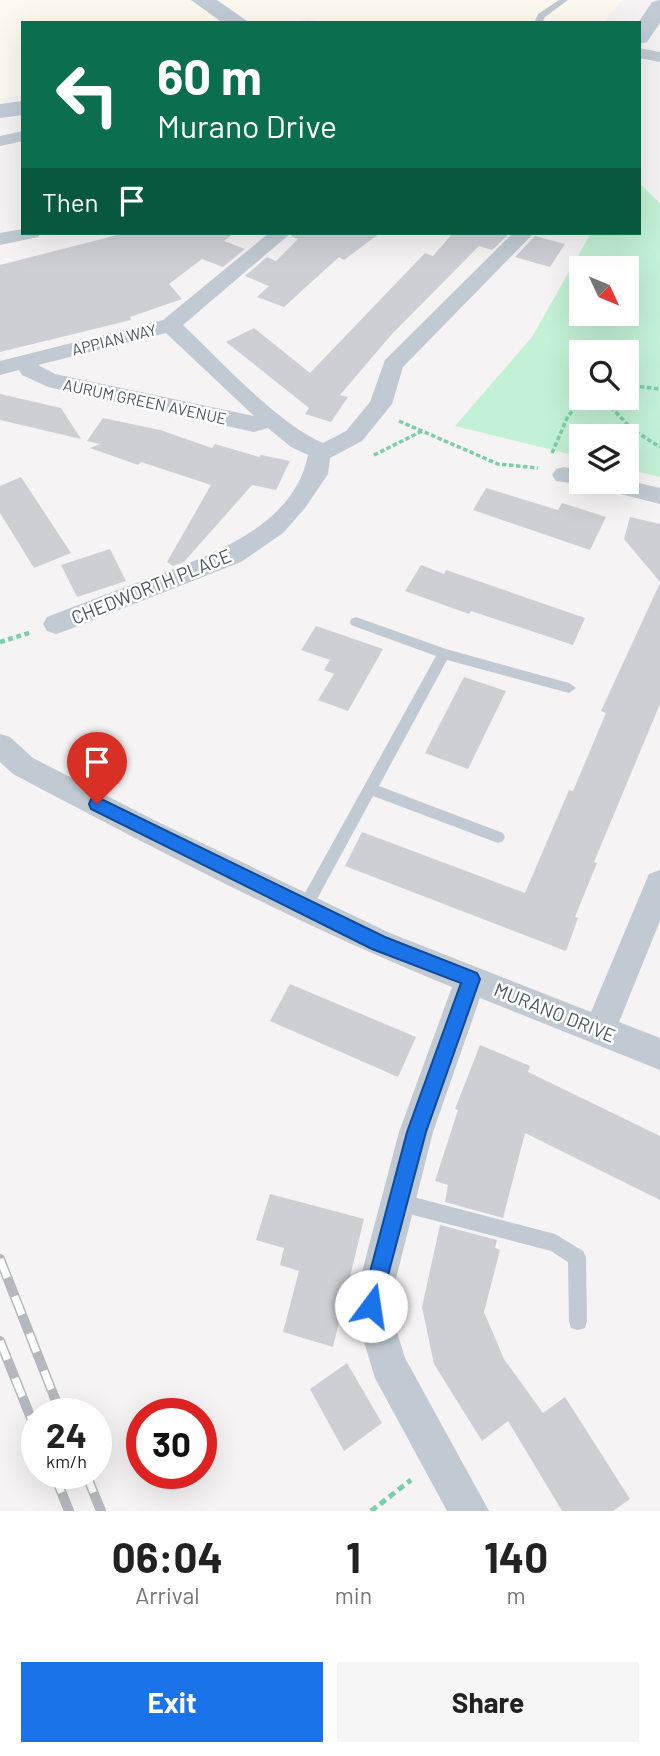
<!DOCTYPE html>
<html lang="en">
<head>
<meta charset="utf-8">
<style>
	body { margin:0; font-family:Barlow,sans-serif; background:#f6f6f6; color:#222; height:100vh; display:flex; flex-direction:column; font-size:26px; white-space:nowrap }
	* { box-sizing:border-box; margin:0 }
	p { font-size:23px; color:#767676 }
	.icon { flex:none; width:38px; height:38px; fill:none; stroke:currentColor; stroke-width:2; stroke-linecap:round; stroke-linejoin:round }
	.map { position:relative; height:1511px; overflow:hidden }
	.sheet { display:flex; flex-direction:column; background:#fff; flex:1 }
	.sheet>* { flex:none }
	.top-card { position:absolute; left:21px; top:21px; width:620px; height:214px; border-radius:0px; box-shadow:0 7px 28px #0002; background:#0b6e4f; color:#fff; overflow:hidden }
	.needle { width:46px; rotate:134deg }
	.fabs { position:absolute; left:569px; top:256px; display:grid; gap:14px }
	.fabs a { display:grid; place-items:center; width:70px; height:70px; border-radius:0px; background:#fff; box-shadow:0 7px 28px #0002; font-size:35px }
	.speed { position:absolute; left:21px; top:1398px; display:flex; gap:14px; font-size:35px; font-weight:700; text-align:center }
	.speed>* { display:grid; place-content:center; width:91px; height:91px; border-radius:50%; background:#fff; box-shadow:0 7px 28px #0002; line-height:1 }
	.speed small { font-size:18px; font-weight:400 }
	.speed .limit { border:10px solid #d22; background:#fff; color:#111 }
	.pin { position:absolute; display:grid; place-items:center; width:60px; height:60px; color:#fff; margin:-72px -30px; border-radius:50% 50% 50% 0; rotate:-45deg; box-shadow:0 0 7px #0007 }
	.pin .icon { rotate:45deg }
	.me { position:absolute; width:77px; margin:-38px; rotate:14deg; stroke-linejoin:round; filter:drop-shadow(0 0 5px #0008) }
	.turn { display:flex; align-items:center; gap:24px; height:147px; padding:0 21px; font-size:32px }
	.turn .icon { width:91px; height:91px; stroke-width:2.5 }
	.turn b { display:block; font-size:49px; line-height:60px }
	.then { display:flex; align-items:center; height:66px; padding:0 21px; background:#0003; gap:14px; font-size:26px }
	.eta { display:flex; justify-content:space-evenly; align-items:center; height:119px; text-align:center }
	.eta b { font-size:42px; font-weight:700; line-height:49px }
	.primary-button { display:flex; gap:14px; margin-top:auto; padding:14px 21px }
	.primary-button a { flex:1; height:80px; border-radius:0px; background:#1a73e8; color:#fff; font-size:28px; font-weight:700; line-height:80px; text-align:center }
	.primary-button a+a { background:#f6f6f6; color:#222 }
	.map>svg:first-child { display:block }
</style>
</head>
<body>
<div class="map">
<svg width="660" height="1511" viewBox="0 0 660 1511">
	<rect width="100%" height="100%" fill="#f5f3f3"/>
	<path fill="#fdf9ef" d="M0,0H622L604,23H322L308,18L291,23H23V95L0,99Z"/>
	<path fill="#c3f1d5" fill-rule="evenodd" d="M639,183L660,203V477L627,469L626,436H581V457L455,426L532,337L591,233H639ZM581,268H626V313H581ZM581,352H626V397H581Z"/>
	<path fill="#cdcfd5" d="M125,233H234L224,241L245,249L223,267L202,259L169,284L182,299L130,317L131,320L0,352V265Z
		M293,233H380L344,260L339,257L284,307L257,297L269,286L245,276L267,257L276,261L298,239L291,236Z
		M453,233H510L492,250L479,246L392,334L340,395L348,397L331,422L305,414L309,408L226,342L254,328L310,373L425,253L433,256Z
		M535,236L565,244L550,267L515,257Z
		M0,394L61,408L81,439L0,420Z
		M103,418L160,430L212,448L215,444L259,457L261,455L290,461L276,490L252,485L184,562L173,566L167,562L211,485L141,462L138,465L90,448L100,444L87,441Z
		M21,477L71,553L34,568L0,513V486Z
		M486,488L558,510L562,503L606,517L590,550L473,510Z
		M630,517L660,524V582L624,539Z
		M110,549L126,581L77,597L61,565Z
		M421,565L444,574L446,570L585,618L573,645L471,611L469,614L405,591Z
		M660,583V704L594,862L597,863L575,917L578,918L566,951L345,866L362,832L525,893L569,790L573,791L606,713L601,711Z
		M316,626L383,649L348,711L318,700L334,674L324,670L330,660L301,650Z
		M464,677L506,691L468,769L425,753Z
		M290,984L416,1037L398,1077L270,1021Z
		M480,1045L530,1066L528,1072L660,1136V1200L525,1133L503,1218L445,1202L448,1185L435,1181L458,1110L455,1109Z
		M270,1194L364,1219L333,1347L283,1332L299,1271L280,1265L284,1248L256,1240Z
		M440,1225L497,1240L495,1248L500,1250L484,1312L504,1359L543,1413L565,1397L630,1499L613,1511H562L508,1421L482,1441L434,1364L422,1307Z
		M347,1363L382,1423L344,1451L310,1389Z"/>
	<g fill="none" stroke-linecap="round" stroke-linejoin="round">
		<path stroke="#7ad0a6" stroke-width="3.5" stroke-dasharray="4.5 2.5" stroke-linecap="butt" d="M626,385L660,389
			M601,397L633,430L660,447
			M399,421L498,464L538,468
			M552,453L568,416L585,397
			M374,455L422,431"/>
		<path stroke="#7ad0a6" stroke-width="4.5" stroke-dasharray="5 3.5" stroke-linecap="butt" d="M0,642L29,633"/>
		<path stroke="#7ad0a6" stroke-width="5" stroke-dasharray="7 4.5" stroke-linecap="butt" d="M371,1511L411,1480"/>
		<path fill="#c1cad2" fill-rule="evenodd" d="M559,0H568L545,17L542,23H534L538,14Z
			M356,617L446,649L569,683L576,688L569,693L447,660L379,786L503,833L505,837L503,841L498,843L373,796L310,912L305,914L300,912L297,907L300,902L436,656L351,625L350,622L351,619Z
			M398,1193L555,1234L583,1251L586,1257L587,1321L585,1328L578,1330L571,1328L569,1321L568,1262L551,1251L398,1211L392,1208L389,1202L392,1196Z"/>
		<path fill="#c1cad2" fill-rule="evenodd" d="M639,48L660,52V62L639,58Z
			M23,131V141L0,146V136Z
			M23,229V233H41L38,237L0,245V233Z
			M269,233H291L183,325C220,360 278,424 323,443L346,431L370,402L385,360L513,233H534L403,367L392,404L362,441L330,458L328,474L305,508L283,533L241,562L65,631L56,634L47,631L43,624L47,617C80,604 113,592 147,579C207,556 294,528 308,455L291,447L268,428L254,432L48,387L22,375L19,370L0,375V361L163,320ZM166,333L254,416L55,374L38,365Z
			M564,467L581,470V481L626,480L660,488V504L585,485L556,481L552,475L556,469Z
			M0,734L10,737L33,758L156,821L390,933L591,1012L649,874L660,870V921L619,1022L660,1038V1070L480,998L433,1132L389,1306L405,1358L489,1511H447L375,1378L353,1306L399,1132L452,987C301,926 157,850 13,774L0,762Z"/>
		<path fill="#c1cbd6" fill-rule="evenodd" d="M191,0H217L250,23H223Z
			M660,0V23L647,42L639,44L638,23L652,2Z
			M23,101V115L0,118V104Z"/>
		<g stroke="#b5b8bd" stroke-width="10">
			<path id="rail" d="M0,1259L61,1414
				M0,1341L37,1433
				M54,1474L69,1511
				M86,1474L101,1511"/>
		</g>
		<use href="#rail" stroke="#fff" stroke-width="7" stroke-dasharray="20" stroke-linecap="butt"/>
	</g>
	<path fill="#1a73e8" stroke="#114b97" stroke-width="2" d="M97,797L385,937L477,973L480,979L426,1132L378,1313L371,1316L364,1313L361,1306L407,1132L461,983L372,949L91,809L89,804L91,799Z"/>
	<g text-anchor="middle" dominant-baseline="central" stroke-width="5" stroke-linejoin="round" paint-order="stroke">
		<g font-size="16" fill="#4a5661" stroke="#fff">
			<text transform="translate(114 339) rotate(-14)">APPIAN WAY</text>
			<text transform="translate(145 401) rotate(12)">AURUM GREEN AVENUE</text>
		</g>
		<g font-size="19" fill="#4a5661" stroke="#fff">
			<text transform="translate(151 586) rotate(-22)">CHEDWORTH PLACE</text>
			<text transform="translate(555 1012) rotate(22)">MURANO DRIVE</text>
		</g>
	</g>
</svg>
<div class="fabs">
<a><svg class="needle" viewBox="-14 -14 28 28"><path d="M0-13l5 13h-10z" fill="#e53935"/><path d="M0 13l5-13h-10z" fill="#767676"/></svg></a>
<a><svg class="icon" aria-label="search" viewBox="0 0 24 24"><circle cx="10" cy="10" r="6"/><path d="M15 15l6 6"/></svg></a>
<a><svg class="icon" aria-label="layers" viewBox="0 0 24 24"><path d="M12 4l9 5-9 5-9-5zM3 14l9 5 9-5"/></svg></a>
</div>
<div class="speed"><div>24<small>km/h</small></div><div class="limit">30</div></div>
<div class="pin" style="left:97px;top:804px;background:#d93025"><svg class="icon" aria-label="arrive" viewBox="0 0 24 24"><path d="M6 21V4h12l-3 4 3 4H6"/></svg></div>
<svg class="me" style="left:371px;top:1306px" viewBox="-20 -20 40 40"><circle r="19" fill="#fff"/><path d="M0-13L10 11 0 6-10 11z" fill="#1a73e8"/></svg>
<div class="top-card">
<div class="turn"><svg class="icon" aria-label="left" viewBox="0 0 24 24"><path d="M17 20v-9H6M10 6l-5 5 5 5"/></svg><div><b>60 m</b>Murano Drive</div></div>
<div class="then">Then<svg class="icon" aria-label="arrive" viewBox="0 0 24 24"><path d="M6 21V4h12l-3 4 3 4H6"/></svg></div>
</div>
</div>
<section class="sheet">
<div class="eta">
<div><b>06:04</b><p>Arrival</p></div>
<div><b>1</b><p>min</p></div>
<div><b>140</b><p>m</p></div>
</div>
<div class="primary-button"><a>Exit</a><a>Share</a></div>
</section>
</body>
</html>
